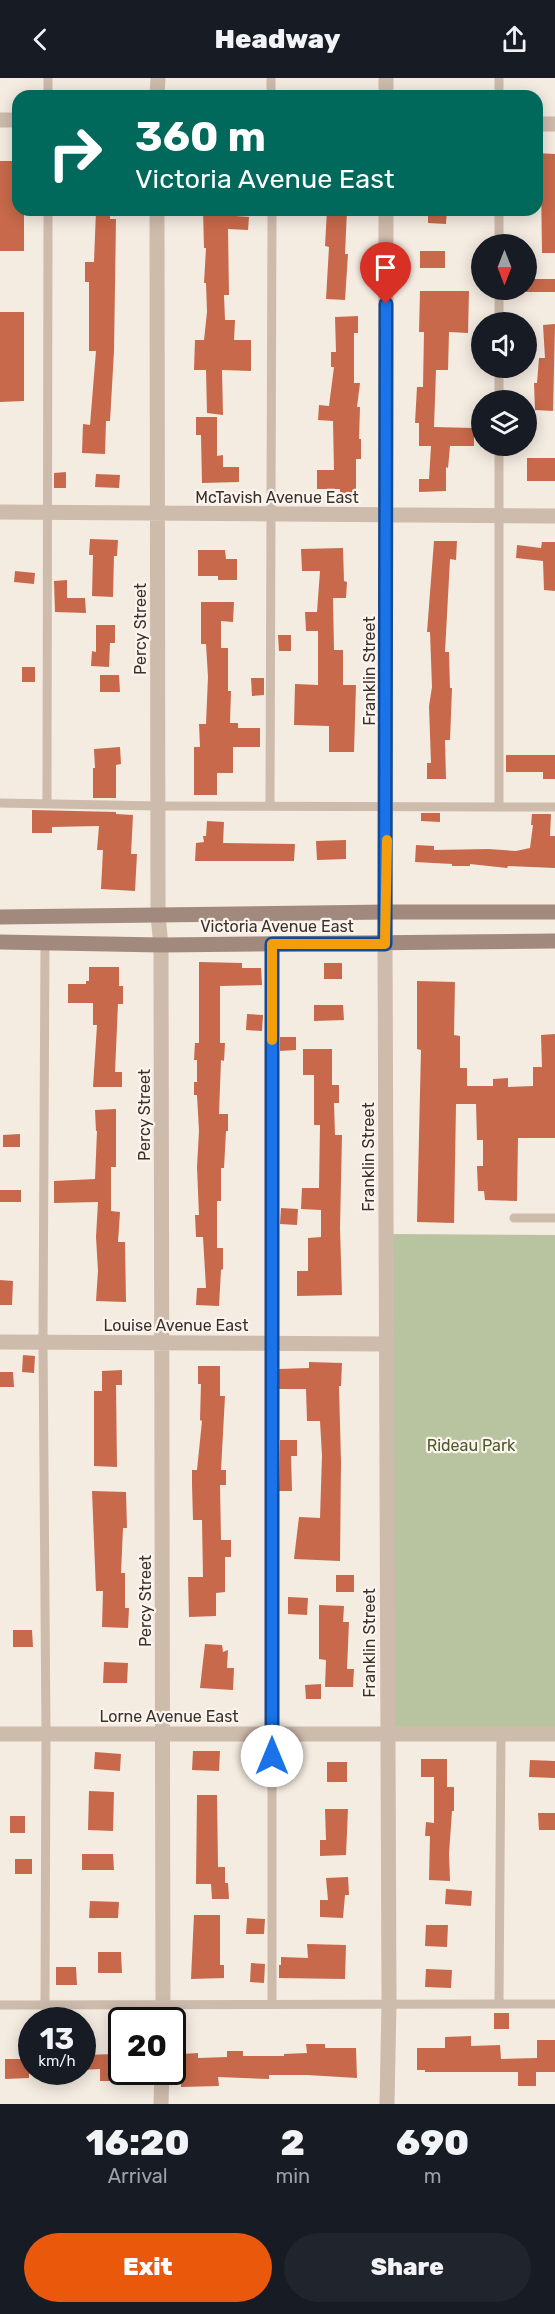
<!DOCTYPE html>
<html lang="en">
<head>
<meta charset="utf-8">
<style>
	body { margin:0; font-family:Rubik,sans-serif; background:#20242c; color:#f1f3f6; height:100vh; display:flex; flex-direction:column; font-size:22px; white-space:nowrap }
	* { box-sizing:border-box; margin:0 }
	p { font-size:20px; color:#9ea1a6 }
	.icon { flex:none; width:33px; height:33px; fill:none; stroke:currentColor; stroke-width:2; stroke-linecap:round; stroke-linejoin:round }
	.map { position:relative; height:2026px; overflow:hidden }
	.side { display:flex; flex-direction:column; background:#171b24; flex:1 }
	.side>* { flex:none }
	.banner { position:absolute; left:12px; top:12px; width:531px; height:126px; border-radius:18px; box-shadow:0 3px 15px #0003; background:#00695c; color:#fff; overflow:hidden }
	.needle { width:39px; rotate:180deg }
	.tools { position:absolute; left:471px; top:156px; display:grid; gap:12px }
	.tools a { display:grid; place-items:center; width:66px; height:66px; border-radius:50%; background:#171b24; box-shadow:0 3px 15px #0003; font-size:30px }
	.speed { position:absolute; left:18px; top:1929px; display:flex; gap:12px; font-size:30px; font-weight:700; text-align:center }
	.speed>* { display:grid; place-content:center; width:78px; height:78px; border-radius:50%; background:#171b24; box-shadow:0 3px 15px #0003; line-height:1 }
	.speed small { font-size:15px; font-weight:400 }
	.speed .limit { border:3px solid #111; border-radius:9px; background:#fff; color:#111 }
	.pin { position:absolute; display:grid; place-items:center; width:51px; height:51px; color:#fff; margin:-62px -26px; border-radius:50% 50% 50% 0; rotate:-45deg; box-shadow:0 0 6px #0007 }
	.pin .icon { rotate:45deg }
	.me { position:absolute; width:66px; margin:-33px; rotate:0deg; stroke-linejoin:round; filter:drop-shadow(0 0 4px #0008) }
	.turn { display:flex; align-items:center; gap:21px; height:126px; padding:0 24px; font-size:27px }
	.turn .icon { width:78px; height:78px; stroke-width:2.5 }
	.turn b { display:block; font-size:42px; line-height:51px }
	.eta { display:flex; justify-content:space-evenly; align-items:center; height:102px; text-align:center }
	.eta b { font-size:36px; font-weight:800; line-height:42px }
	.primary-button { display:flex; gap:12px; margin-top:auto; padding:12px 24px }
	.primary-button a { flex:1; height:69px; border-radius:36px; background:#ea580c; color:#fff; font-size:24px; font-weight:800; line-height:69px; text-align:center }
	.primary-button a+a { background:#20242c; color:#f1f3f6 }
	header { display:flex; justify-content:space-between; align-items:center; height:78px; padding:0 24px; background:#171b24; font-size:27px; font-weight:800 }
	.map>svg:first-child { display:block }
</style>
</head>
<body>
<header><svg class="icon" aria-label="back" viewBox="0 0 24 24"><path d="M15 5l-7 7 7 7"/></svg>Headway<svg class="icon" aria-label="share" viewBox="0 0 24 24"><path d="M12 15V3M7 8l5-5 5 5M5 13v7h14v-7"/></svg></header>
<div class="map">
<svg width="555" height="2026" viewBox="0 0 555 2026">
	<rect width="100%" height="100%" fill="#f4ebe1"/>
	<path fill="#b8c4a0" d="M386,1156L555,1157V1656L387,1655Z"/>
	<path fill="#c8694b" d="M537,75L555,76V175H542L541,103L537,102Z
		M0,83H18V132H24V173H0Z
		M96,132H110V141H116L114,273L110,343H106L105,376L82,375L83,346L90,347L96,273H89V204H85V184H94Z
		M203,132H223L222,137L249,139L248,152L228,151L229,217H224L225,242H235L234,262H251V293L222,292L223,337L207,335L206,292H194L195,262H204L207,234L206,205H204L206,170H204Z
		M327,132H347L345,176H348L345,222L326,221L329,169L325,168Z
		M428,132H447L446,146L428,145Z
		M420,173H445V190H420Z
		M526,201H555V214H526Z
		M420,213H469L468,255L449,254L448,292H436L434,349L474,350V368H450L448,390L446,389V413L419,414V401H429L431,368H419V345H415L417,309H423L424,254H419Z
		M0,234H24V323L0,324Z
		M358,238V255H354V305H360L357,329H360L359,361H361V381H356V415H340V411H317V392H334L333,343L318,342L319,327L329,328L334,289H331V274H336L335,239Z
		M555,246L553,333L535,332L534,305H537L539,280H545L543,247Z
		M196,339H217V378L223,377V389H239V404L202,405L201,357H196Z
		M527,380H555V403H527Z
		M66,394V410H54V395Z
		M96,396L120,397L119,410L95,409Z
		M90,461L118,462L117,478H114L113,519L92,518L93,477H89Z
		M434,463H457L456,482L450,481L445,574H449L450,610H452L450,662H445L446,701H427V685H431L429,628L432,609L430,554H427Z
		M542,464H555V513L544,512L543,483L516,480L517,467L541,470Z
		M343,470L344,503L347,504L346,520H333L334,572H343V607H356L354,674H329V648L294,647L295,606L318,607V553H306L305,534H317L320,493H302L301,471Z
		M198,472H225L226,481H237V502H218V498H198Z
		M15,493L35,495L34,506L14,504Z
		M67,502V520H85L86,535L55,534L54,503Z
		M201,524H234L233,544L221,543V570H228V613H231L230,645H238V650H260V669H233V695H217V717H194V669H200L199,646H206L208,599L206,566H201Z
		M96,547H115V565H110L109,589L91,588L92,573L96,574Z
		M278,557H291V573H279Z
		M22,589H35V604H22Z
		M100,597H119L120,614H100Z
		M251,600H264V617L252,618Z
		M120,669L121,686L116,687V720H93V690H95L94,671Z
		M506,677H555V701H543V694H506Z
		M32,732L116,734V736L133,737L131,776H137L135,813L101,811L103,772H97L99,748L52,749V755H32Z
		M421,735H440V744L421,743Z
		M532,736H551L550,758H555V790L508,788L507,790L470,786V788H452V786L415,784L416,767L434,768V772L488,771L516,773L530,770L533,747H531Z
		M207,743L224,744L223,765L295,766L294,783H195L196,765L204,764L203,758H206Z
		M346,762V781L317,782L316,763Z
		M199,884L242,885V890H261L262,907L220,908V965H225L224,983L221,982L219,1036H228V1053H226L224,1090H221V1123H217V1170H223V1191L221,1192L219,1228L196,1227L197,1210H206L203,1159H196L195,1137H199L197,1089L199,1053L197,1017H194V1004H197V982H194L195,965H199Z
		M324,885H342V901H324Z
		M89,889H119V908H123V926H118L115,994H122V1009H93L97,947H93V925H68V906H86V903H89Z
		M417,903L455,904L454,957L460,958V990H467V1008H493V1001L508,1000V1009L533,1008V989H542L541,957L555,956V1060H518L517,1123L485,1122L484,1113H478L477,1088H483V1062H477L476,1026H456L454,1145L417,1144L421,972L417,971Z
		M314,927H343L344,942L314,943Z
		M247,936L263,937L262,953L246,952Z
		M280,959H296V972L280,973Z
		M303,971H332V1007H339V1025H334L335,1057H342L340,1150L342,1217L297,1218V1193H308V1160L321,1159V1132L301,1131L302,1110H319L320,1047H314V997H303Z
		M116,1031V1089H111V1133L120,1134L118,1164H125L126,1224L96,1223L98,1193L96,1159L98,1124L54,1125V1103L95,1101L97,1053H96L95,1032Z
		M20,1056V1069H3V1057Z
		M0,1112H21V1124H0Z
		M281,1130L298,1131L297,1147L280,1146Z
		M0,1202L13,1203L12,1227H0Z
		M23,1277L35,1278L34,1295L22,1294Z
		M309,1284L342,1285L341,1308H339L341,1384L340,1483L294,1481L299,1439L320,1440L322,1378L320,1343H307L306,1311H279V1291L309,1290Z
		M198,1288H220V1318H225L221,1392H226V1407H220L221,1462H231V1479H225V1514L216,1515V1538L189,1539L188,1499H203L202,1442H193L192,1407V1392H197L202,1343L200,1342L201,1306H198Z
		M122,1292V1307H116L117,1389L94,1388V1313H102V1293Z
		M0,1294H13L14,1309H0Z
		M280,1362H297V1378H291L292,1413H279Z
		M92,1413L126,1414L127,1450H123L121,1495H125V1530H129L128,1550L102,1549L103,1513H96Z
		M336,1497H354V1514H336Z
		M288,1519L308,1520L307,1537L288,1536Z
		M319,1527L344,1528L343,1544H349L347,1591H354L353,1609H325L326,1582L319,1581Z
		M13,1552H32L33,1569H13Z
		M205,1566L222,1567L223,1574L228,1572L227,1590H234L233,1612L200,1610Z
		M104,1584L128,1585L127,1605H103Z
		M321,1606V1621H306L305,1607Z
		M193,1673H220L219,1693L192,1692Z
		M95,1674L121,1676L120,1693L94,1691Z
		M421,1681H447V1709H454V1733H452L449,1776L450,1803L429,1802L430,1758H425L426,1744L434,1745V1699H421Z
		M530,1682L555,1683V1700L529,1699Z
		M327,1684H347V1704H327Z
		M89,1713L114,1714L113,1753L88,1752Z
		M197,1717H217L218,1789H225V1805H228L229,1821H212L211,1806H196Z
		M325,1731H348L346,1777L320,1778V1762H326Z
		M538,1735H555V1752H539Z
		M10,1738H25V1755H10Z
		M82,1776H113L114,1792H82Z
		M15,1781H32V1796H15Z
		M348,1799L349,1817H345L343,1840L320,1839V1822H328L326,1800Z
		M446,1811L472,1813L471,1828L445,1826Z
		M90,1823L119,1824L118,1840H89Z
		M194,1837H220V1887H224V1900L191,1901Z
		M247,1840L265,1841L264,1856H246Z
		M426,1847H448L447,1869L425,1868Z
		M307,1866L346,1867L345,1901L279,1900V1887H281V1879L308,1880Z
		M98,1874H121L122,1895H98Z
		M251,1885L265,1886L264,1905L250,1904Z
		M56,1889H76L77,1907H56Z
		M426,1891L452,1892L451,1910L425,1909Z
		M494,1935H509V1951H494Z
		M471,1958V1968L500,1967L501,1981L537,1980V1962H555V1994H536V2008H518V1994H425V1992H417V1970H445V1959Z
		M306,1966H325V1970H356L357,2000L307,1997H269V2001L218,1999L219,2008L181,2009V1976L198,1975V1980L227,1979V1973H243V1978H284V1976L307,1975Z
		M117,1976V2003H100V1991L82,1992V1977Z
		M5,1981H29V2000L5,2001Z"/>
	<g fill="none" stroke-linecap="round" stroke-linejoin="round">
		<path stroke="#cdbbac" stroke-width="9" d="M271,0V18
			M48,18V0
			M499,18V0
			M499,132V166
			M499,212V244
			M499,290V322
			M499,368V728
			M0,725L159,728L555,729
			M47,726L48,132
			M270,727L272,132
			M45,865L43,1264L46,1656L45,1927
			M272,866V1926
			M514,1140H555
			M499,1926L501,1656
			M0,1927L555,1926"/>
		<path stroke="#cdbbac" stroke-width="15" d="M157,18L158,0
			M386,18V0
			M0,42H18
			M537,46H555
			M157,132L158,838L161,867L163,1942
			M386,132L385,866L389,1926L387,2026
			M0,434L555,438
			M0,1264L387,1266
			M0,1656H555
			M161,2026L162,1994"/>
		<path stroke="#a18a7d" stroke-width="15" d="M0,839L387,834H555
			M0,864L161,867L555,863"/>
	</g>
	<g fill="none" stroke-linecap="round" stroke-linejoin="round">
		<g stroke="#114b97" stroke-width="15">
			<path id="route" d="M272,1678V866H385L386,226"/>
		</g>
		<use href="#route" stroke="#1a73e8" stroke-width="10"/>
		<path stroke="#f59e0b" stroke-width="10" d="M272,962V866H385L387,762"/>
	</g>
	<g text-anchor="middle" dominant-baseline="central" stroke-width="4.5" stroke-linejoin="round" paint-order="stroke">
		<g font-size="16" fill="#3b302b" stroke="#fbf5ee">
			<text x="277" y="419">McTavish Avenue East</text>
			<text transform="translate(140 551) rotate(-90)">Percy Street</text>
			<text transform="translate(369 593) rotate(-90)">Franklin Street</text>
			<text x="277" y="848">Victoria Avenue East</text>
			<text transform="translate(144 1037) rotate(-90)">Percy Street</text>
			<text transform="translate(368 1079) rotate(-90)">Franklin Street</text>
			<text x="176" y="1247">Louise Avenue East</text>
			<text transform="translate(145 1523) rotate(-90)">Percy Street</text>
			<text transform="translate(369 1565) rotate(-90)">Franklin Street</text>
			<text x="169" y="1638">Lorne Avenue East</text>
		</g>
		<g font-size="16" fill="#4a5a2e" stroke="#fbf5ee">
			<text x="471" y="1367">Rideau Park</text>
		</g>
	</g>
</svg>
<div class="tools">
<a><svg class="needle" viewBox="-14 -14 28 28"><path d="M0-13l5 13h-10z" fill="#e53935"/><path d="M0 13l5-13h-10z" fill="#9ea1a6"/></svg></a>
<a><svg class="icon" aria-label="sound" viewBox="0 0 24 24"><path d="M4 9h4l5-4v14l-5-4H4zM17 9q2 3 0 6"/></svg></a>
<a><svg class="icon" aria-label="layers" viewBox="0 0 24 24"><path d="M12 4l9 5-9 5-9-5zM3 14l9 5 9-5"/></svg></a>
</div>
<div class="speed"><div>13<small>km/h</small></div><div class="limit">20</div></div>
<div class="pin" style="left:386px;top:226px;background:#d93025"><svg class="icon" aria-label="arrive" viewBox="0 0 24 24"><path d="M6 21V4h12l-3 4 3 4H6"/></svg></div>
<svg class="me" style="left:272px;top:1678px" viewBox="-20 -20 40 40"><circle r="19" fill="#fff"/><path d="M0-13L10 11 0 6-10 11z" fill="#1a73e8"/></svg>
<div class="banner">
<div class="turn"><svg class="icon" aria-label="right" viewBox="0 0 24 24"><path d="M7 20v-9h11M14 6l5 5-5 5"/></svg><div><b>360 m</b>Victoria Avenue East</div></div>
</div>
</div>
<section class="side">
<div class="eta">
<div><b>16:20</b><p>Arrival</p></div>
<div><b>2</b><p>min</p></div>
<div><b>690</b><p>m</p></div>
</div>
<div class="primary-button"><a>Exit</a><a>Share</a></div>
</section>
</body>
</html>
